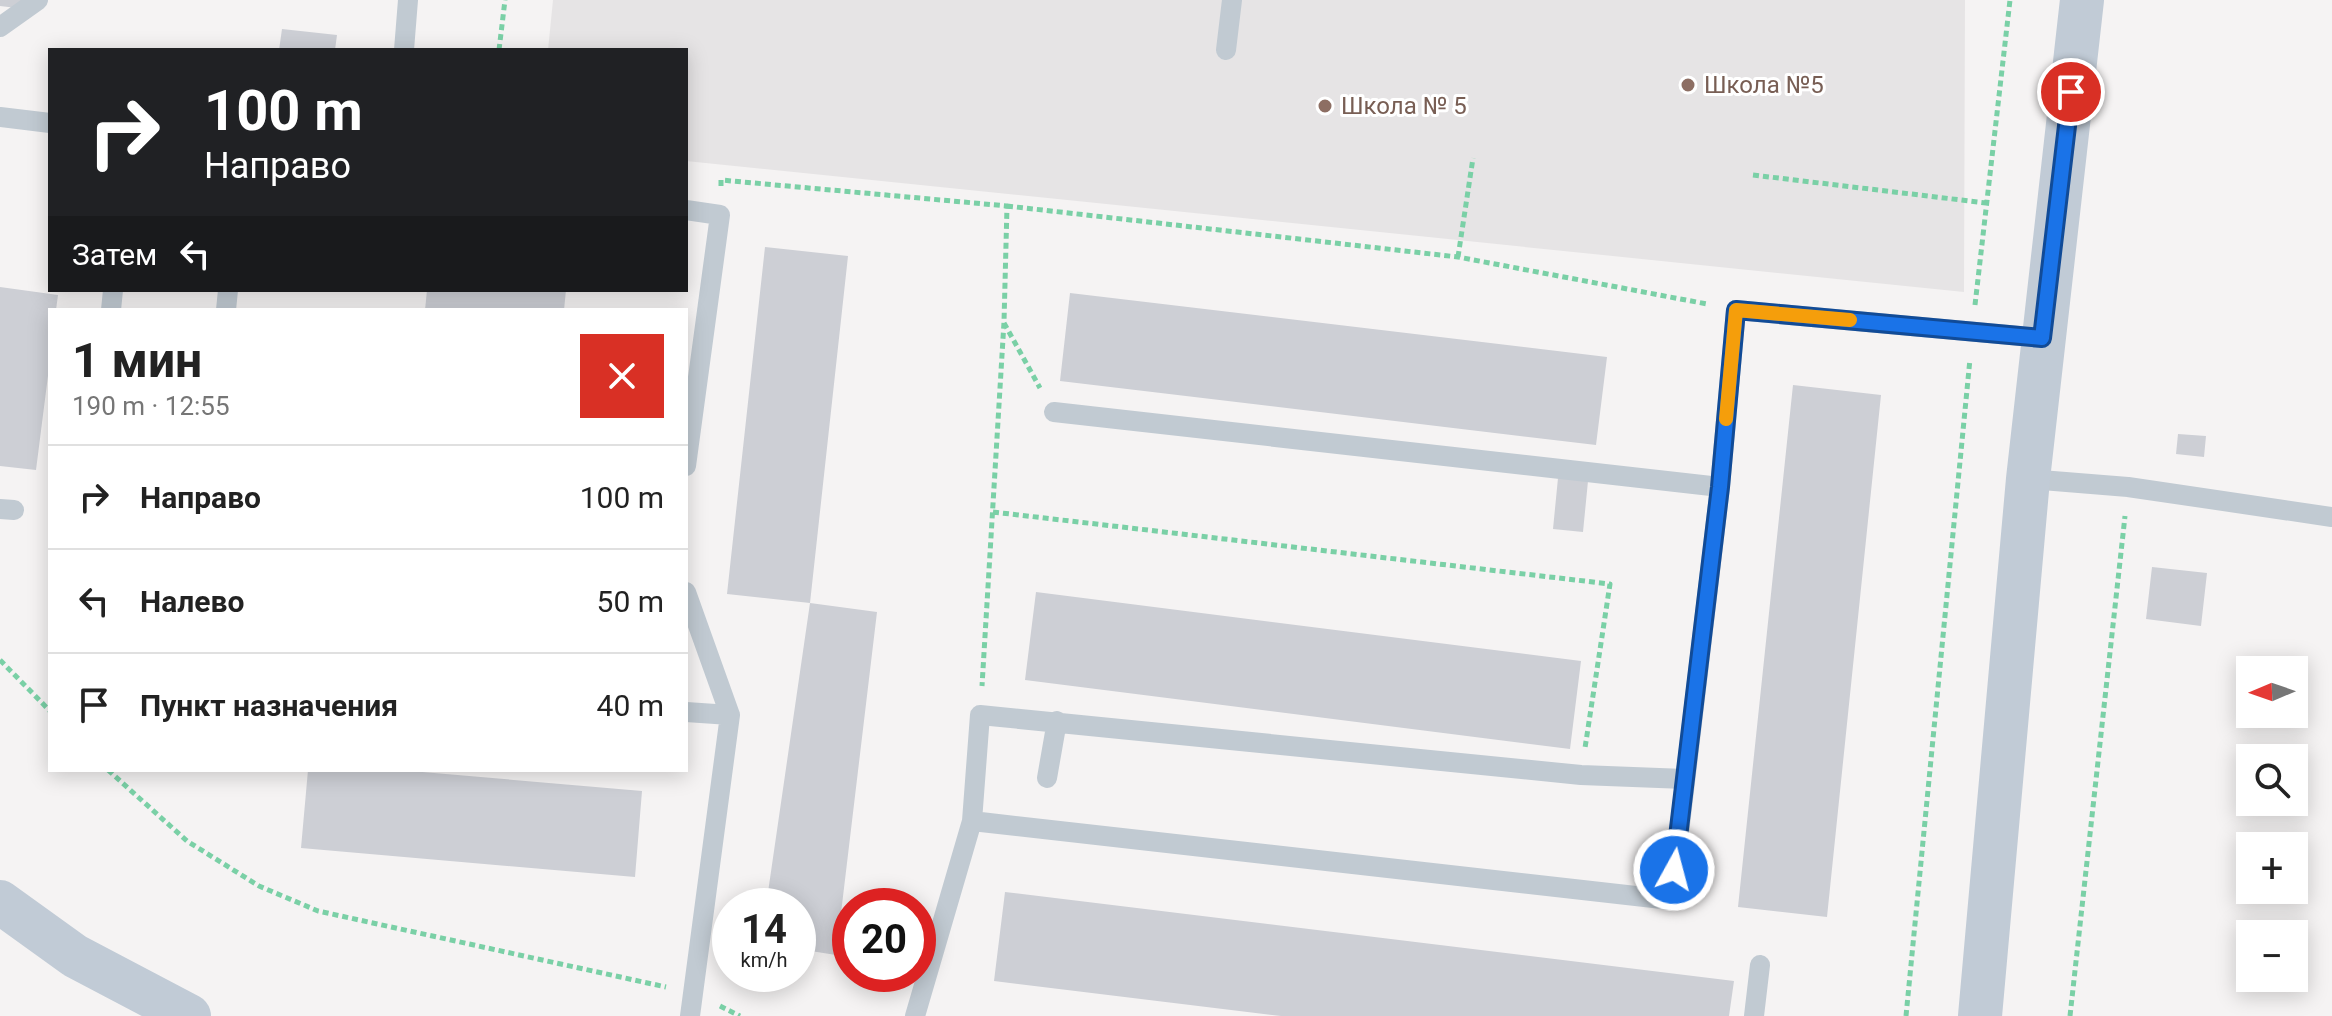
<!DOCTYPE html>
<html lang="ru">
<head>
<meta charset="utf-8">
<style>
	body { margin:0; font-family:Roboto,sans-serif; background:#f6f6f6; color:#222; height:100vh; display:flex; flex-direction:column; font-size:30px; white-space:nowrap }
	* { box-sizing:border-box; margin:0 }
	p { font-size:26px; color:#767676 }
	.icon { flex:none; width:44px; height:44px; fill:none; stroke:currentColor; stroke-width:2; stroke-linecap:round; stroke-linejoin:round }
	.map { position:relative; flex:1; overflow:hidden }
	.panel { position:absolute; left:48px; top:308px; width:640px; height:464px; display:flex; flex-direction:column; background:#fff; border-radius:0px; box-shadow:0 4px 20px #0003 }
	.panel>* { flex:none }
	.top-card { position:absolute; left:48px; top:48px; width:640px; height:244px; border-radius:0px; box-shadow:0 4px 20px #0003; background:#202124; color:#fff; overflow:hidden }
	.needle { width:52px; rotate:268deg }
	.fabs { position:absolute; left:2236px; top:656px; display:grid; gap:16px }
	.fabs a { display:grid; place-items:center; width:72px; height:72px; border-radius:0px; background:#fff; box-shadow:0 4px 20px #0003; font-size:40px }
	.speed { position:absolute; left:712px; top:888px; display:flex; gap:16px; font-size:40px; font-weight:700; text-align:center }
	.speed>* { display:grid; place-content:center; width:104px; height:104px; border-radius:50%; background:#fff; box-shadow:0 4px 20px #0003; line-height:1 }
	.speed small { font-size:20px; font-weight:400 }
	.speed .limit { border:12px solid #d22; background:#fff; color:#111 }
	.pin { position:absolute; display:grid; place-items:center; width:68px; height:68px; color:#fff; margin:-34px; border:4px solid #fff; border-radius:50%; box-shadow:0 2px 8px #0007 }
	.me { position:absolute; width:88px; margin:-44px; rotate:7deg; stroke-linejoin:round; filter:drop-shadow(0 0 6px #0008) }
	.turn { display:flex; align-items:center; gap:28px; height:168px; padding:0 24px; font-size:36px }
	.turn .icon { width:104px; height:104px; stroke-width:2.5 }
	.turn b { display:block; font-size:56px; line-height:68px }
	.then { display:flex; align-items:center; height:76px; padding:0 24px; background:#0003; gap:16px; font-size:30px }
	.round { display:grid; place-items:center; flex:none; width:84px; height:84px; border-radius:0px; background:#f6f6f6 }
	.head { display:flex; align-items:center; justify-content:space-between; height:136px; padding:0 24px }
	h1 { font-size:48px; font-weight:700; line-height:60px }
	ul { padding:0; list-style:none }
	li { display:flex; align-items:center; gap:24px; height:104px; padding:0 24px; border-top:2px solid #e0e0e0 }
	li div { flex:1 }
	li b { display:block; font-size:30px }
	li em { font-style:normal }
	.map>svg:first-child { display:block }
</style>
</head>
<body>
<div class="map">
<svg width="2332" height="1016" viewBox="0 0 2332 1016">
	<rect width="100%" height="100%" fill="#f5f3f3"/>
	<path fill="#e6e4e5" d="M553,0H1965L1964,292L686,161V50H548Z"/>
	<path fill="#cdcfd5" d="M0,0H35L34,10L0,6Z
		M282,29L337,35L335,50H279Z
		M765,247L848,256L810,603L727,594Z
		M0,287L58,295L56,310H50V360L36,470L0,466Z
		M427,290H566L564,310H425Z
		M1070,293L1607,357L1596,445L1060,381Z
		M1793,385L1881,395L1827,917L1738,907Z
		M2178,434L2206,436L2204,457L2176,454Z
		M1558,478L1588,481L1583,532L1553,529Z
		M2152,567L2207,573L2201,626L2146,619Z
		M1036,592L1581,661L1570,749L1025,680Z
		M810,603L877,612L836,955L798,949V906H766Z
		M308,770H399L642,791L635,877L301,848Z
		M1005,892L1734,981L1729,1016H1281L994,981Z"/>
	<g fill="none" stroke-linecap="round" stroke-linejoin="round">
		<path stroke="#7ad0a6" stroke-width="5" stroke-dasharray="6 4" stroke-linecap="butt" d="M499,50L505,0
			M1753,175L1986,203
			M721,186V180L1007,206L1004,322L982,686
			M1007,206L1458,257L1707,304
			M1458,257L1473,158
			M1975,305L2010,0
			M1004,323L1040,388
			M993,512L1610,584L1585,748
			M0,660L50,711
			M108,770L187,841L259,886L318,911L666,987
			M720,1006L740,1016
			M1906,1016L1970,359
			M2070,1016L2125,516"/>
		<path stroke="#c1cad2" stroke-width="20" d="M0,27L38,0
			M404,50L408,0
			M1226,50L1232,0
			M0,117L50,123
			M686,210L720,215L686,466
			M111,310L113,290
			M226,310L228,290
			M1054,412L1720,487L1736,310L2042,338
			M2028,479L2128,487L2332,517
			M0,509L14,510
			M686,592L730,715
			M686,712L730,715L690,1016
			M1047,778L1057,721
			M972,821L1671,900L1720,487
			M915,1016L972,821L980,715L1581,775L1685,779
			M1754,1016L1760,965"/>
		<path stroke="#c1cbd6" stroke-width="44" d="M0,902L75,956L189,1016
			M1980,1016L2028,479L2082,0"/>
	</g>
	<g fill="none" stroke-linecap="round" stroke-linejoin="round">
		<g stroke="#114b97" stroke-width="20">
			<path id="route" d="M1674,870L1720,487L1736,310L2042,338L2071,92"/>
		</g>
		<use href="#route" stroke="#1a73e8" stroke-width="14"/>
		<path stroke="#f59e0b" stroke-width="14" d="M1726,419L1736,310L1850,320"/>
	</g>
	<g fill="#8d6e63" stroke="#fff" stroke-width="3">
		<circle cx="1688" cy="85" r="8"/>
		<circle cx="1325" cy="106" r="8"/>
	</g>
	<g text-anchor="middle" dominant-baseline="central" stroke-width="6" stroke-linejoin="round" paint-order="stroke">
		<g font-size="24" fill="#785e54" stroke="#fff" text-anchor="start">
			<text x="1704" y="85">Школа №5</text>
			<text x="1341" y="106">Школа № 5</text>
		</g>
	</g>
</svg>
<div class="fabs">
<a><svg class="needle" viewBox="-14 -14 28 28"><path d="M0-13l5 13h-10z" fill="#e53935"/><path d="M0 13l5-13h-10z" fill="#767676"/></svg></a>
<a><svg class="icon" aria-label="search" viewBox="0 0 24 24"><circle cx="10" cy="10" r="6"/><path d="M15 15l6 6"/></svg></a>
<a>+</a>
<a>−</a>
</div>
<div class="speed"><div>14<small>km/h</small></div><div class="limit">20</div></div>
<div class="pin" style="left:2071px;top:92px;background:#d93025"><svg class="icon" aria-label="arrive" viewBox="0 0 24 24"><path d="M6 21V4h12l-3 4 3 4H6"/></svg></div>
<svg class="me" style="left:1674px;top:870px" viewBox="-20 -20 40 40"><circle r="17" fill="#1a73e8" stroke="#fff" stroke-width="3"/><path d="M0-11L8 9 0 5-8 9z" fill="#fff"/></svg>
<div class="top-card">
<div class="turn"><svg class="icon" aria-label="right" viewBox="0 0 24 24"><path d="M7 20v-9h11M14 6l5 5-5 5"/></svg><div><b>100 m</b>Направо</div></div>
<div class="then">Затем<svg class="icon" aria-label="left" viewBox="0 0 24 24"><path d="M17 20v-9H6M10 6l-5 5 5 5"/></svg></div>
</div>
<section class="panel">
<div class="head"><div><h1>1 мин</h1><p>190 m · 12:55</p></div><a class="round" style="background:#d93025;color:#fff"><svg class="icon" aria-label="close" viewBox="0 0 24 24"><path d="M6 6l12 12M18 6L6 18"/></svg></a></div>
<ul>
<li><svg class="icon" aria-label="right" viewBox="0 0 24 24"><path d="M7 20v-9h11M14 6l5 5-5 5"/></svg><div><b>Направо</b></div><em>100 m</em></li>
<li><svg class="icon" aria-label="left" viewBox="0 0 24 24"><path d="M17 20v-9H6M10 6l-5 5 5 5"/></svg><div><b>Налево</b></div><em>50 m</em></li>
<li><svg class="icon" aria-label="arrive" viewBox="0 0 24 24"><path d="M6 21V4h12l-3 4 3 4H6"/></svg><div><b>Пункт назначения</b></div><em>40 m</em></li>
</ul>
</section>
</div>
</body>
</html>
